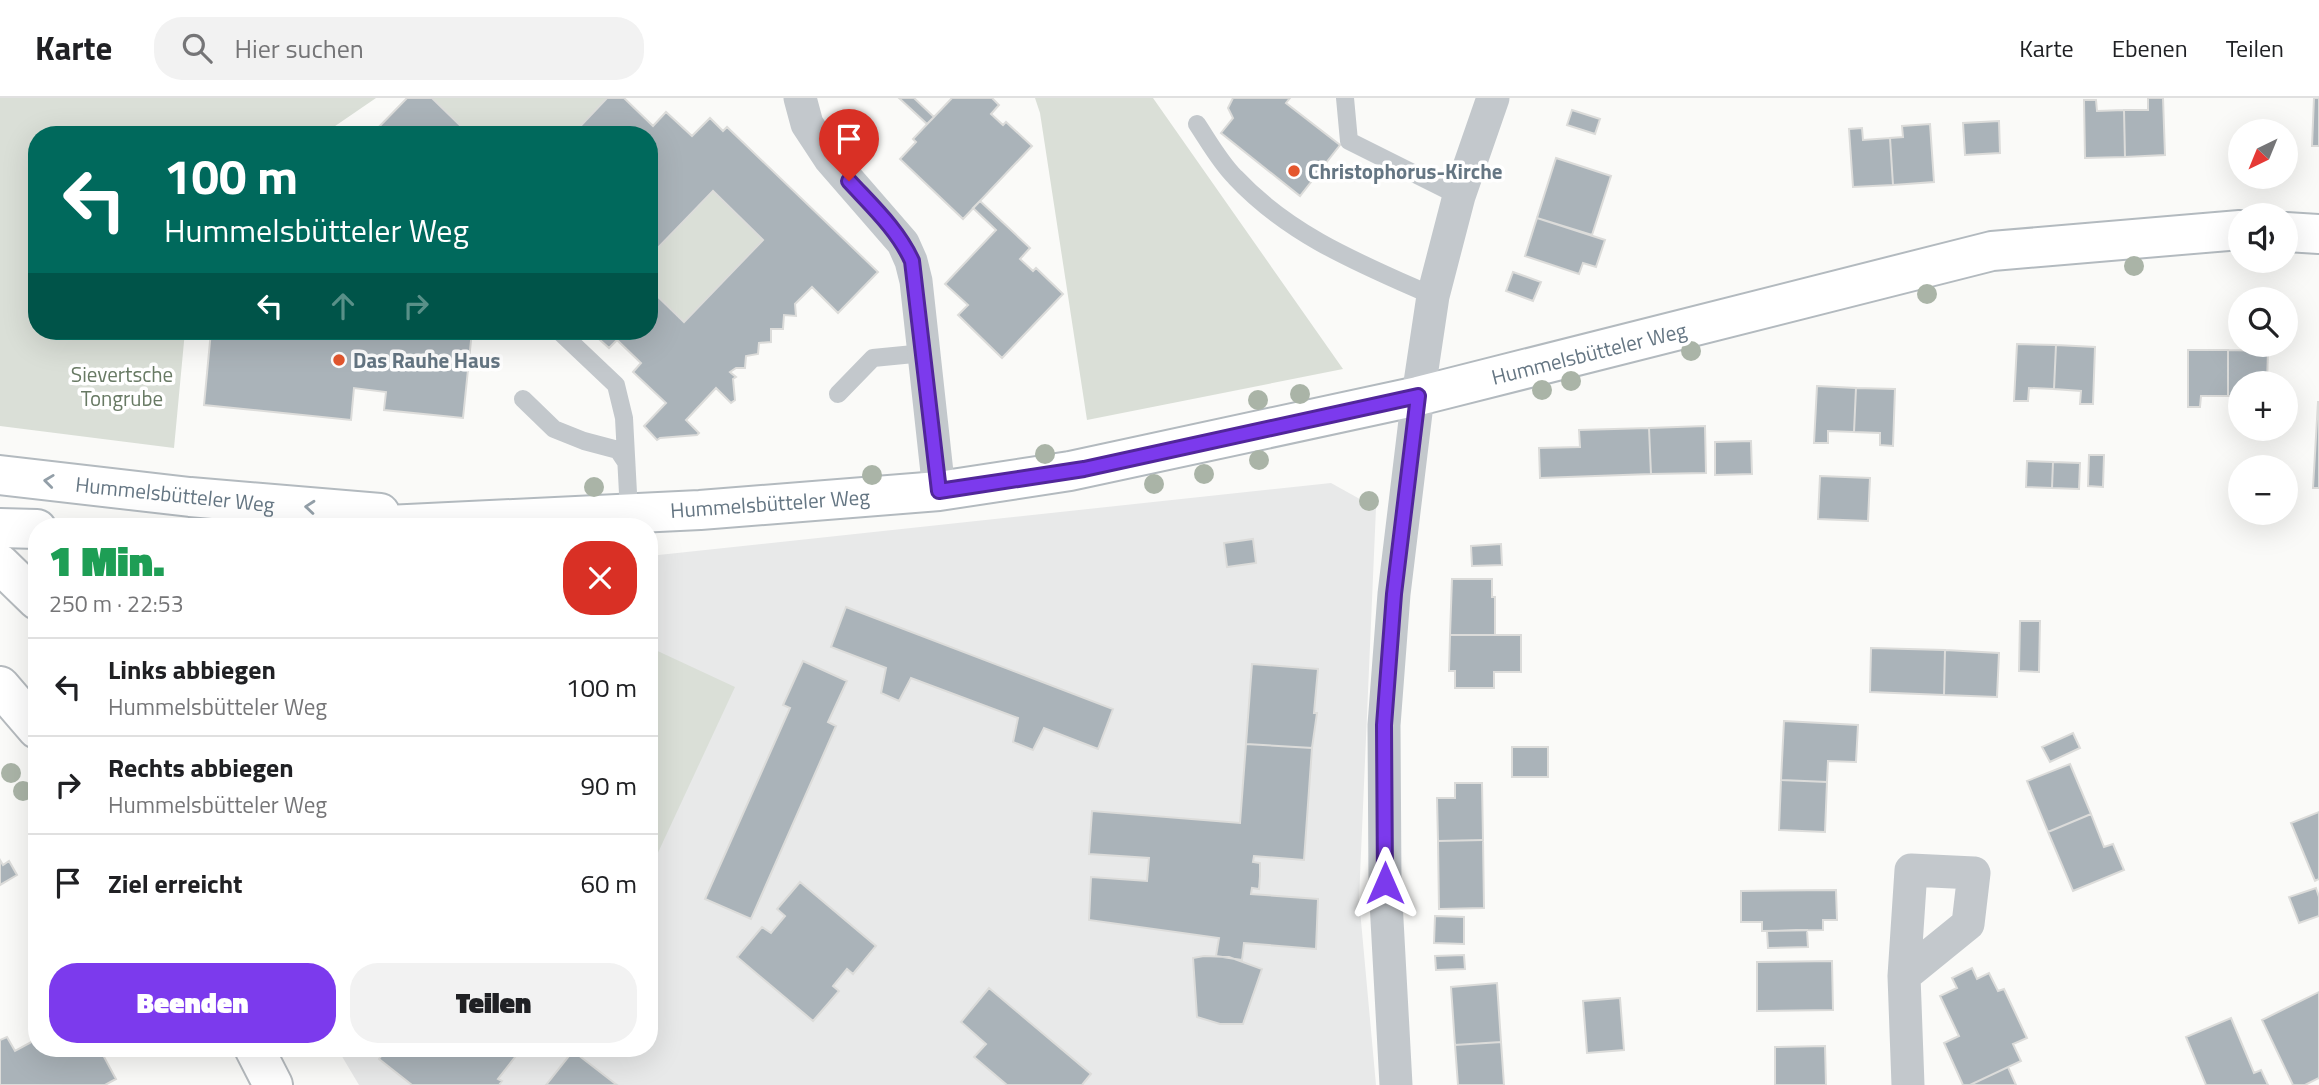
<!DOCTYPE html>
<html lang="de">
<head>
<meta charset="utf-8">
<style>
	body { margin:0; font-family:"Titillium Web",sans-serif; background:#f2f2f2; color:#202124; height:100vh; display:flex; flex-direction:column; font-size:26px; white-space:nowrap }
	* { box-sizing:border-box; margin:0 }
	p { font-size:23px; color:#757577 }
	.icon { flex:none; width:38px; height:38px; fill:none; stroke:currentColor; stroke-width:2; stroke-linecap:round; stroke-linejoin:round }
	.map { position:relative; flex:1; overflow:hidden }
	.side { position:absolute; left:28px; top:420px; width:630px; height:539px; display:flex; flex-direction:column; background:#fff; border-radius:28px; box-shadow:0 7px 28px #0002 }
	.side>* { flex:none }
	.top-card { position:absolute; left:28px; top:28px; width:630px; height:214px; border-radius:28px; box-shadow:0 7px 28px #0002; background:#00695c; color:#fff; overflow:hidden }
	.needle { width:46px; rotate:223deg }
	.fabs { position:absolute; left:2228px; top:21px; display:grid; gap:14px }
	.fabs a { display:grid; place-items:center; width:70px; height:70px; border-radius:50%; background:#fff; box-shadow:0 7px 28px #0002; font-size:35px }
	.pin { position:absolute; display:grid; place-items:center; width:60px; height:60px; color:#fff; margin:-72px -30px; border-radius:50% 50% 50% 0; rotate:-45deg; box-shadow:0 0 7px #0007 }
	.pin .icon { rotate:45deg }
	.me { position:absolute; width:77px; margin:-38px; rotate:0deg; stroke-linejoin:round; filter:drop-shadow(0 0 5px #0008) }
	.turn { display:flex; align-items:center; gap:24px; height:147px; padding:0 21px; font-size:32px }
	.turn .icon { width:91px; height:91px; stroke-width:2.5 }
	.turn b { display:block; font-size:49px; line-height:60px }
	.lanes { display:flex; align-items:center; height:66px; padding:0 21px; background:#0003; justify-content:center; gap:35px; direction:ltr }
	.lanes .off { opacity:.35 }
	.round { display:grid; place-items:center; flex:none; width:74px; height:74px; border-radius:28px; background:#f2f2f2 }
	.head { display:flex; align-items:center; justify-content:space-between; height:119px; padding:0 21px }
	h1 { font-size:42px; font-weight:800; line-height:52px; color:#1e9e55 }
	.cta { display:flex; gap:14px; margin-top:auto; padding:14px 21px }
	.cta a { flex:1; height:80px; border-radius:28px; background:#7c3aed; color:#fff; font-size:28px; font-weight:800; line-height:80px; text-align:center }
	.cta a+a { background:#f2f2f2; color:#202124 }
	ul { padding:0; list-style:none }
	li { display:flex; align-items:center; gap:21px; height:98px; padding:0 21px; border-top:2px solid #e0e0e0 }
	li div { flex:1 }
	li b { display:block; font-size:26px }
	li em { font-style:normal }
	header { display:flex; align-items:center; gap:42px; box-sizing:border-box; height:98px; padding:0 35px; background:#fff; border-bottom:2px solid #e0e0e0 }
	header strong { font-size:33px }
	nav { display:flex; gap:38px; margin-inline-start:auto; font-size:24px }
	.search { width:490px; height:63px; background:#f2f2f2; display:flex; align-items:center; gap:18px; box-sizing:border-box; padding:0 24px; border-radius:28px; color:#757577; font-size:26px }
	.map>svg:first-child { display:block }
</style>
</head>
<body>
<header>
<strong>Karte</strong>
<div class="search"><svg class="icon" aria-label="search" viewBox="0 0 24 24"><circle cx="10" cy="10" r="6"/><path d="M15 15l6 6"/></svg>Hier suchen</div>
<nav><a>Karte</a><a>Ebenen</a><a>Teilen</a></nav>
</header>
<div class="map">
<svg width="2319" height="987" viewBox="0 0 2319 987">
	<rect width="100%" height="100%" fill="#fafaf8"/>
	<path fill="#e8e9e9" d="M1331,385L1376,410L1359,801L1376,987H359L337,950H649V458Z"/>
	<path fill="#dadfd7" d="M0,0H376L322,37H37V233H185L174,350L0,328Z
		M432,0H607L572,37H470Z
		M1035,0H1153L1343,271L1087,322L1040,15Z
		M713,93L763,142L684,224L649,190V159Z
		M649,549L735,589L649,774Z"/>
	<path fill="#aab3b9" stroke="#dcdcda" stroke-width="2" d="M407,0H432L470,37H374L373,35Z
		M607,0H624L653,28L666,14L692,38L710,20L723,33L727,29L878,174L838,215L812,189L795,206L796,218L784,217L783,231H771V244L759,245L758,256L746,258L745,270H736L730,274L736,279L733,281L735,302L731,305L716,290L686,322L699,335L697,337L660,340L657,342L644,328L666,305L633,274L641,265L617,242L609,250L590,233H649V190L684,224L763,142L713,93L649,159V37H572Z
		M899,0H914L934,19L927,26Z
		M952,0H992L999,7L991,16L1003,27L1006,24L1032,48L963,121L900,61L916,44L913,41Z
		M1233,0H1290L1286,5L1340,47L1300,98L1221,35L1233,20L1228,10Z
		M2148,0H2163L2165,57L2125,59L2124,12H2148Z
		M2314,0H2319V48H2312Z
		M2084,2H2096L2097,13L2124,12L2125,59L2085,60Z
		M1572,12L1600,21L1595,36L1567,27Z
		M1999,23L2000,55L1965,57L1963,25Z
		M1930,26L1934,84L1893,87L1890,40L1903,39L1902,28Z
		M1862,30L1863,42L1890,40L1893,87L1853,89L1849,31Z
		M1556,60L1611,78L1592,137L1537,120Z
		M980,103L1030,150L1020,161L1033,173L1036,170L1063,196L1002,260L958,217L968,207L945,186L996,132L973,110Z
		M1537,120L1605,142L1596,169L1583,165L1579,176L1525,158Z
		M1513,174L1541,184L1533,203L1506,193Z
		M211,233H472L463,320L384,312L386,294L354,290L351,322L204,307Z
		M2017,246L2056,247L2054,291L2029,290L2028,303H2014Z
		M2056,247L2095,249L2093,306H2080L2081,293L2054,291Z
		M2188,252H2228V298H2201L2200,309H2188Z
		M2228,252L2268,253L2267,285H2240V298H2228Z
		M1817,288L1856,290L1854,334L1828,333V345H1814Z
		M1856,290L1895,291L1893,348L1880,347V335L1854,334Z
		M2318,304H2319V390H2313Z
		M1705,328L1706,375L1651,376L1649,330Z
		M1649,330L1651,376L1540,380L1539,350L1580,349L1579,332Z
		M1751,343L1752,376L1715,377V344Z
		M2089,357H2104L2103,389L2088,388Z
		M2027,363L2053,364L2052,390L2026,389Z
		M2053,364L2080,365L2079,391L2052,390Z
		M1820,378L1870,380L1868,423L1818,421Z
		M1253,441L1256,465L1227,469L1224,445Z
		M1501,446L1502,467L1472,468L1471,448Z
		M1452,481H1492V499H1495V537H1450Z
		M846,509L1113,611L1098,651L1044,630L1033,652L1013,644L1018,620L911,580L899,603L881,595L886,570L831,549Z
		M2020,523H2040L2039,574L2019,573Z
		M1450,537H1521V574H1494V590H1455V573H1449Z
		M1871,550L1945,552L1944,597L1870,594Z
		M1945,552L1999,555L1997,599L1944,597Z
		M803,563L847,583L828,624L836,628L751,821L705,801L790,610L783,607Z
		M1252,566L1318,571L1314,615H1317L1312,650L1246,646Z
		M1784,623L1858,627L1856,664L1828,663L1827,684L1781,682Z
		M2073,635L2080,650L2050,664L2042,649Z
		M1246,646L1312,650L1304,762L1254,758L1253,764L1260,765V778L1259,791L1252,790L1251,796L1318,801L1316,851L1244,845L1242,862L1216,858L1219,840L1089,822L1091,779L1147,783L1149,760L1089,756L1092,713L1240,725Z
		M1512,649H1548V679H1512Z
		M2070,666L2091,716L2048,734L2027,683Z
		M1781,682L1827,684L1825,734L1779,732Z
		M1455,685H1482L1483,742L1438,743L1437,700H1455Z
		M2319,714V781L2315,783L2291,725Z
		M2091,716L2104,749L2113,746L2124,772L2073,793L2048,734Z
		M1483,742L1484,810L1439,811L1438,743Z
		M0,762L3,767L9,763L17,777L0,787Z
		M800,784L876,848L853,876L847,871L833,888L839,893L813,923L737,859L762,829L771,835L785,818L777,811Z
		M2316,790L2319,799V818L2299,825L2289,799Z
		M1836,792L1837,822H1823V832L1762,833V824H1741V793Z
		M1435,818L1464,819V846L1434,845Z
		M1807,832L1808,849L1768,850L1767,833Z
		M1464,857L1465,871L1436,872L1435,858Z
		M1204,858L1229,859L1262,871L1243,926H1220L1197,919L1193,860Z
		M1832,863L1833,912L1757,913V864Z
		M1972,870L1977,881L1989,875L1998,893L2004,891L2027,940L2013,946L2021,963L1970,987H1963L1944,945L1959,938L1940,898L1957,890L1952,880Z
		M1497,885L1501,944L1455,947L1451,889Z
		M989,890L1091,976L1082,987H1007L974,959L986,946L961,924Z
		M2319,894V980L2305,987H2293L2262,922Z
		M1620,900L1624,952L1587,955L1583,903Z
		M2231,920L2254,975L2261,972L2268,987H2206L2186,939Z
		M7,939L15,953L37,941V950H116L103,957L116,981L105,987H0V942Z
		M1501,944L1504,987H1458L1455,947Z
		M1825,948L1826,987H1775V949Z
		M387,950H515L519,954L498,981L502,983L499,987H412L379,961Z
		M573,953L617,987H546Z
		M2008,969L2016,987H1970Z"/>
	<g fill="none" stroke-linecap="round" stroke-linejoin="round">
		<g stroke="#b3babf" stroke-width="42">
			<path id="secondary" d="M2286,134L2319,136
				M0,377L190,399L380,415
				M346,429L700,412L939,393L1070,373L1418,298L1992,153L2240,132
				M0,430L37,431"/>
		</g>
		<g stroke="#b5babe" stroke-width="42">
			<path id="primary" d="M0,466L37,502
				M0,588L37,631
				M254,950L273,987"/>
		</g>
		<path stroke="#c3c8cc" stroke-width="18" d="M1345,0L1349,43L1459,98
			M1197,26C1209,44 1220,64 1235,79C1290,138 1361,166 1433,198
			M559,233L616,287L624,320L629,414
			M838,296L873,260L924,255
			M523,301L554,331L584,343L618,352L626,364"/>
		<path stroke="#c3c8cc" stroke-width="33" d="M800,0L807,26L830,61L903,145L911,163L916,183L939,393
			M1904,878L1968,826L1974,775L1911,772L1904,878L1908,987
			M1396,987L1385,785L1384,627L1394,496L1418,298L1433,198L1459,98L1493,0"/>
		<use href="#secondary" stroke="#fff" stroke-width="38"/>
		<use href="#primary" stroke="#fff" stroke-width="38"/>
	</g>
	<g fill="#aab4a7">
		<circle cx="2134" cy="168" r="10"/>
		<circle cx="1927" cy="196" r="10"/>
		<circle cx="1691" cy="253" r="10"/>
		<circle cx="1571" cy="283" r="10"/>
		<circle cx="1542" cy="292" r="10"/>
		<circle cx="1300" cy="296" r="10"/>
		<circle cx="1258" cy="302" r="10"/>
		<circle cx="1045" cy="356" r="10"/>
		<circle cx="1259" cy="362" r="10"/>
		<circle cx="1204" cy="376" r="10"/>
		<circle cx="872" cy="377" r="10"/>
		<circle cx="1154" cy="386" r="10"/>
		<circle cx="594" cy="389" r="10"/>
		<circle cx="1369" cy="403" r="10"/>
		<circle cx="11" cy="675" r="10"/>
		<circle cx="23" cy="693" r="10"/>
	</g>
	<defs><path id="oneway-chevron" d="M-2-3.5L2.5 0L-2 3.5" fill="none" stroke-width="1.6" stroke-linecap="round" stroke-linejoin="round" transform="scale(1.75)"/></defs>
	<g stroke="#939fa8">
		<use href="#oneway-chevron" transform="translate(49 383) rotate(-173)"/>
		<use href="#oneway-chevron" transform="translate(310 409) rotate(-175)"/>
	</g>
	<g fill="none" stroke-linecap="round" stroke-linejoin="round">
		<g stroke="#51269a" stroke-width="18">
			<path id="route" d="M849,83C872,108 898,132 912,163L939,393L1084,371L1418,298L1394,496L1384,627L1385,785"/>
		</g>
		<use href="#route" stroke="#7c3aed" stroke-width="12"/>
	</g>
	<g fill="#e4572e" stroke="#fff" stroke-width="2.5">
		<circle cx="1294" cy="73" r="7"/>
		<circle cx="339" cy="262" r="7"/>
	</g>
	<g text-anchor="middle" dominant-baseline="central" stroke-width="7" stroke-linejoin="round" paint-order="stroke">
		<g font-size="21" font-weight="bold" fill="#657683" stroke="#fff" text-anchor="start">
			<text x="1308" y="73">Christophorus-Kirche</text>
			<text x="353" y="262">Das Rauhe Haus</text>
		</g>
		<g font-size="21" fill="#657683" stroke="#fff">
			<text transform="translate(1589 255) rotate(-14)">Hummelsbütteler Weg</text>
			<text transform="translate(175 396) rotate(6)">Hummelsbütteler Weg</text>
			<text transform="translate(770 405) rotate(-4)">Hummelsbütteler Weg</text>
		</g>
		<g font-size="21" fill="#687a64" stroke="#fff">
			<text x="122" y="276">Sievertsche<tspan x="122" dy="24">Tongrube</tspan></text>
		</g>
	</g>
</svg>
<div class="fabs">
<a><svg class="needle" viewBox="-14 -14 28 28"><path d="M0-13l5 13h-10z" fill="#e53935"/><path d="M0 13l5-13h-10z" fill="#757577"/></svg></a>
<a><svg class="icon" aria-label="sound" viewBox="0 0 24 24"><path d="M4 9h4l5-4v14l-5-4H4zM17 9q2 3 0 6"/></svg></a>
<a><svg class="icon" aria-label="search" viewBox="0 0 24 24"><circle cx="10" cy="10" r="6"/><path d="M15 15l6 6"/></svg></a>
<a>+</a>
<a>−</a>
</div>
<div class="pin" style="left:849px;top:83px;background:#d93025"><svg class="icon" aria-label="arrive" viewBox="0 0 24 24"><path d="M6 21V4h12l-3 4 3 4H6"/></svg></div>
<svg class="me" style="left:1385px;top:785px" viewBox="-20 -20 40 40"><path d="M0-17L14 15 0 8-14 15z" fill="#7c3aed" stroke="#fff" stroke-width="4"/></svg>
<div class="top-card">
<div class="turn"><svg class="icon" aria-label="left" viewBox="0 0 24 24"><path d="M17 20v-9H6M10 6l-5 5 5 5"/></svg><div><b>100 m</b>Hummelsbütteler Weg</div></div>
<div class="lanes"><svg class="icon" aria-label="left" viewBox="0 0 24 24"><path d="M17 20v-9H6M10 6l-5 5 5 5"/></svg><svg class="icon off" aria-label="ahead" viewBox="0 0 24 24"><path d="M12 20V5M6 11l6-6 6 6"/></svg><svg class="icon off" aria-label="right" viewBox="0 0 24 24"><path d="M7 20v-9h11M14 6l5 5-5 5"/></svg></div>
</div>
<section class="side">
<div class="head"><div><h1>1 Min.</h1><p>250 m · 22:53</p></div><a class="round" style="background:#d93025;color:#fff"><svg class="icon" aria-label="close" viewBox="0 0 24 24"><path d="M6 6l12 12M18 6L6 18"/></svg></a></div>
<ul>
<li><svg class="icon" aria-label="left" viewBox="0 0 24 24"><path d="M17 20v-9H6M10 6l-5 5 5 5"/></svg><div><b>Links abbiegen</b><p>Hummelsbütteler Weg</p></div><em>100 m</em></li>
<li><svg class="icon" aria-label="right" viewBox="0 0 24 24"><path d="M7 20v-9h11M14 6l5 5-5 5"/></svg><div><b>Rechts abbiegen</b><p>Hummelsbütteler Weg</p></div><em>90 m</em></li>
<li><svg class="icon" aria-label="arrive" viewBox="0 0 24 24"><path d="M6 21V4h12l-3 4 3 4H6"/></svg><div><b>Ziel erreicht</b></div><em>60 m</em></li>
</ul>
<div class="cta"><a>Beenden</a><a>Teilen</a></div>
</section>
</div>
</body>
</html>
